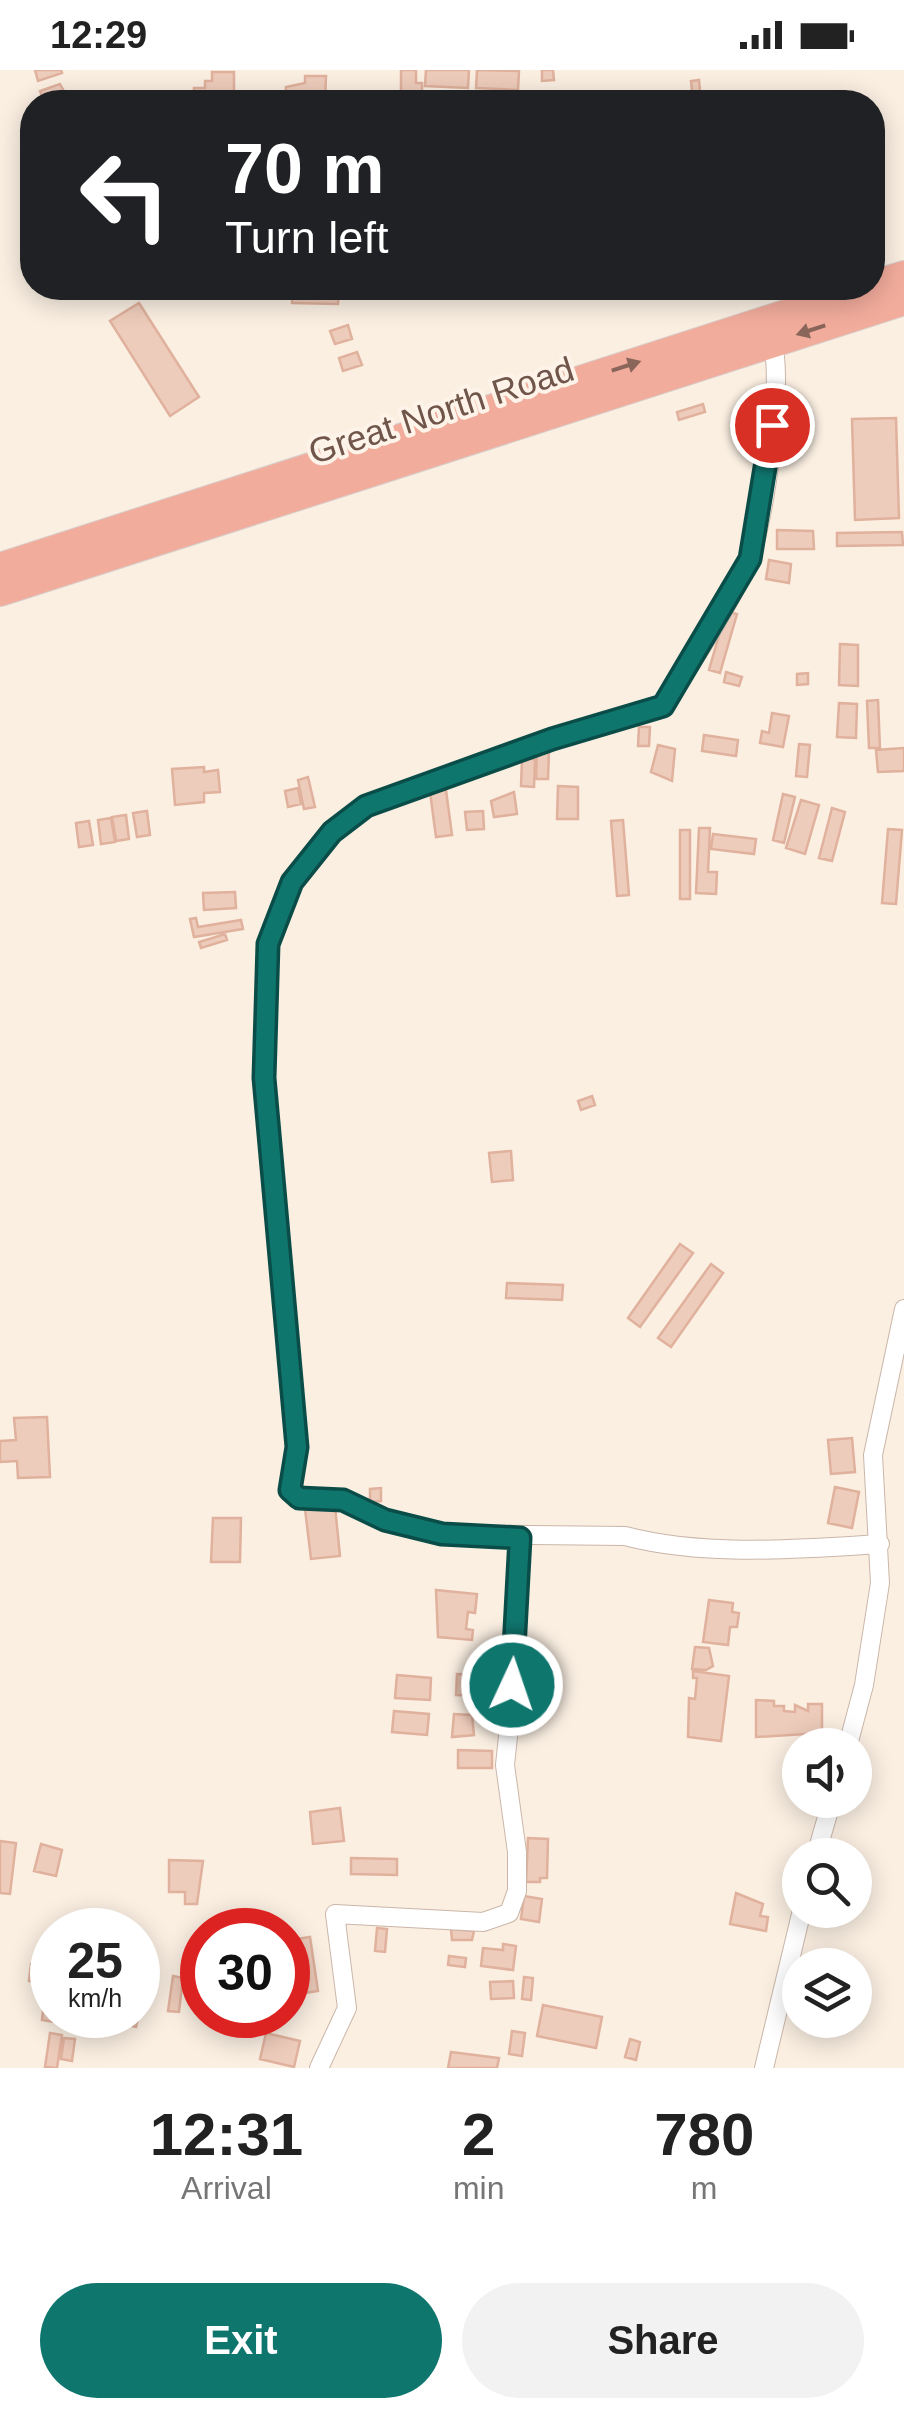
<!DOCTYPE html>
<html lang="en">
<head>
<meta charset="utf-8">
<style>
	body { margin:0; font-family:Arial,sans-serif; background:#f2f2f2; color:#222; height:100vh; display:flex; flex-direction:column; font-size:38px; white-space:nowrap }
	* { box-sizing:border-box; margin:0 }
	p { font-size:32px; color:#767676 }
	.icon { flex:none; width:55px; height:55px; fill:none; stroke:currentColor; stroke-width:2; stroke-linecap:round; stroke-linejoin:round }
	.map { position:relative; height:1998px; overflow:hidden }
	.details { display:flex; flex-direction:column; background:#fff; flex:1 }
	.details>* { flex:none }
	.top-card { position:absolute; left:20px; top:20px; width:865px; height:210px; border-radius:40px; box-shadow:0 5px 25px #0003; background:#202124; color:#fff; overflow:hidden }
	.fabs { position:absolute; left:782px; top:1658px; display:grid; gap:20px }
	.fabs a { display:grid; place-items:center; width:90px; height:90px; border-radius:50%; background:#fff; box-shadow:0 5px 25px #0003; font-size:50px }
	.speed { position:absolute; left:30px; top:1838px; display:flex; gap:20px; font-size:50px; font-weight:700; text-align:center }
	.speed>* { display:grid; place-content:center; width:130px; height:130px; border-radius:50%; background:#fff; box-shadow:0 5px 25px #0003; line-height:1 }
	.speed small { font-size:25px; font-weight:400 }
	.speed .limit { border:15px solid #d22; background:#fff; color:#111 }
	.pin { position:absolute; display:grid; place-items:center; width:85px; height:85px; color:#fff; margin:-42px; border:5px solid #fff; border-radius:50%; box-shadow:0 2px 10px #0007 }
	.me { position:absolute; width:110px; margin:-55px; rotate:3deg; stroke-linejoin:round; filter:drop-shadow(0 0 8px #0008) }
	.turn { display:flex; align-items:center; gap:35px; height:210px; padding:0 40px; font-size:45px }
	.turn .icon { width:130px; height:130px; stroke-width:2.5 }
	.turn b { display:block; font-size:70px; line-height:85px }
	.eta { display:flex; justify-content:space-evenly; align-items:center; height:170px; text-align:center }
	.eta b { font-size:60px; font-weight:700; line-height:70px }
	.action { display:flex; gap:20px; margin-top:auto; padding:20px 40px }
	.action a { flex:1; height:115px; border-radius:60px; background:#0f766e; color:#fff; font-size:40px; font-weight:700; line-height:115px; text-align:center }
	.action a+a { background:#f2f2f2; color:#222 }
	.status { display:flex; justify-content:space-between; align-items:center; height:70px; padding:0 50px; background:#fff; direction:ltr }
	.status svg { height:28px; fill:currentColor }
	.map>svg:first-child { display:block }
</style>
</head>
<body>
<div class="status"><b>12:29</b><svg viewBox="0 0 49 12"><path d="M0 12V9h3v3zM5 12V6h3v6zM10 12V3h3v9zM15 12V0h3v12zM26 1h20v11H26zM47 4h2v5h-2z"/></svg></div>
<div class="map">
<svg width="904" height="1998" viewBox="0 0 904 1998">
	<rect width="100%" height="100%" fill="#fbefe2"/>
	<path fill="#ecb" stroke="#e0b19d" stroke-width="2.5" d="M35,0H61L62,3L38,11Z
		M401,0H416V13H422V32H401Z
		M426,0H469L468,18L425,16Z
		M477,0L519,1L518,20L476,18Z
		M542,0H553L554,10L542,11Z
		M212,2H234V32H193L194,18H205V11H212Z
		M305,6H326L325,32H285L286,17L305,13Z
		M699,10L701,31H693L691,11Z
		M60,14L70,32H44L40,21Z
		M568,23L625,29L624,32H567Z
		M293,218H339L338,234L292,233Z
		M139,233L199,327L170,346L110,251Z
		M348,255L352,269L335,274L330,261Z
		M357,282L362,295L343,301L339,288Z
		M703,334L705,342L679,350L677,342Z
		M896,348L899,448L855,450L852,349Z
		M777,460L813,461L814,479H777Z
		M902,462L903,475L837,476V463Z
		M769,490L791,494L789,513L766,509Z
		M726,541L737,544L720,603L709,600Z
		M840,574L858,575V616L839,615Z
		M726,602L742,607L739,616L724,612Z
		M808,603V614L797,615V604Z
		M878,630L880,678H869L867,631Z
		M839,633L857,634L856,668L837,667Z
		M772,643L789,646L783,677L760,673L762,661L769,663Z
		M639,657H650L649,676H638Z
		M704,665L738,670L736,686L702,681Z
		M799,674L810,675L807,707L796,706Z
		M658,675L675,679L672,711L651,702Z
		M904,678V701L878,702L876,680Z
		M537,680H549L548,709H536Z
		M522,689H535L534,717L521,716Z
		M204,697V702L218,700L220,722L204,723V732L175,735L172,699Z
		M308,707L315,737L304,739L298,710Z
		M558,716L578,717V749H557Z
		M298,718L301,734L288,737L285,721Z
		M446,720L452,765L436,767L430,722Z
		M514,722L517,744L494,747L491,731Z
		M783,724L795,727L784,773L773,770Z
		M801,730L819,735L805,784L786,778Z
		M832,738L845,742L832,791L819,788Z
		M147,741L150,765L137,767L133,743Z
		M483,741L484,759L467,760L465,742Z
		M126,745L129,769L116,771L112,747Z
		M111,748L115,772L101,774L98,750Z
		M623,750L629,825L617,826L611,751Z
		M89,751L93,775L79,777L76,753Z
		M699,758H710L708,802H717L716,824L696,823Z
		M888,759L902,760L896,834L882,833Z
		M680,760H690V829H680Z
		M713,764L756,769L754,784L711,779Z
		M235,822L236,838L204,840L203,823Z
		M196,848L198,857L241,850L243,859L194,867L190,849Z
		M225,864L227,870L201,878L199,872Z
		M592,1026L595,1035L581,1040L578,1031Z
		M511,1081L513,1110L492,1112L489,1083Z
		M680,1174L693,1183L640,1257L628,1248Z
		M711,1194L723,1203L671,1277L658,1268Z
		M507,1213L563,1215L562,1230L506,1228Z
		M47,1347L50,1407L18,1408L17,1391L0,1392V1371L16,1370L14,1348Z
		M852,1368L855,1402L831,1404L828,1370Z
		M835,1417L859,1422L852,1458L828,1453Z
		M381,1418V1431L370,1432V1419Z
		M335,1436L340,1486L311,1489L305,1439Z
		M213,1448H241L240,1492H211Z
		M436,1520L477,1524L475,1543L468,1542L466,1559L473,1560L472,1570L438,1567Z
		M709,1530L733,1533L732,1542L739,1543L737,1557H730L728,1575L703,1572Z
		M695,1577L709,1578L713,1596L706,1600L692,1599Z
		M693,1601L729,1606L721,1671L688,1667L689,1628L695,1629L697,1608H693Z
		M457,1604L494,1605L493,1626L456,1625Z
		M397,1605L431,1608L430,1630L395,1628Z
		M756,1630L774,1631V1636H784V1641L795,1642V1635L808,1641V1634H822V1669H806V1664L756,1667Z
		M394,1641L429,1644L427,1665L392,1662Z
		M454,1644L472,1645L474,1665L452,1667Z
		M458,1680L492,1681V1698H458Z
		M340,1738L344,1771L313,1774L310,1742Z
		M528,1768L548,1769L547,1808H540V1812H526Z
		M0,1771L16,1773L10,1824L0,1823Z
		M41,1774L62,1780L56,1806L34,1801Z
		M351,1788L397,1789V1805L351,1804Z
		M169,1790L203,1791L197,1834H185V1822H169Z
		M736,1823L763,1834L760,1846L768,1847L766,1861L730,1854Z
		M524,1826L542,1829L539,1852L521,1849Z
		M377,1858L387,1859L385,1882L375,1881Z
		M451,1859L474,1861L472,1870H452Z
		M310,1867L318,1921L298,1924L290,1870Z
		M44,1874L52,1876V1914L29,1911L31,1894L42,1896Z
		M503,1874L516,1876L513,1900L481,1896L483,1878L503,1880Z
		M138,1876L147,1899L138,1903Z
		M449,1886L466,1888L465,1897L448,1895Z
		M173,1906L183,1908L179,1942L168,1941Z
		M524,1907L533,1908L531,1930L522,1929Z
		M513,1911L514,1928L491,1929L490,1912Z
		M138,1931L142,1932L136,1957L112,1951L114,1945H138Z
		M543,1935L602,1947L596,1978L537,1966Z
		M43,1941L62,1945L61,1953L42,1950Z
		M512,1961L525,1963L522,1986L509,1984Z
		M50,1963L62,1965L57,1998L45,1997Z
		M266,1963L300,1971L294,1997L260,1989Z
		M64,1968L75,1969L72,1991L61,1989Z
		M630,1969L640,1972L636,1990L625,1987Z
		M451,1982L499,1988L497,1998H448Z"/>
	<g fill="none" stroke-linecap="round" stroke-linejoin="round">
		<g stroke="#cab6a9" stroke-width="20">
			<path id="street" d="M772,273C784,305 765,449 751,484C733,530 691,594 663,636L552,669L366,736L331,762L292,811L268,874L264,1008L297,1377L290,1421L299,1428L343,1430L385,1450L442,1464L625,1466C705,1487 798,1479 880,1474
				M848,1675L864,1615L880,1513L873,1385L904,1239
				M816,1785L832,1730
				M319,1998L347,1938L335,1844L483,1852L509,1843L517,1821V1782L505,1695L516,1590L514,1544L521,1468
				M764,1998L802,1840"/>
		</g>
		<g stroke="#d7cfcc" stroke-width="32">
			<path id="highway" d="M872,216L904,206
				M0,498L869,218
				M0,521L904,230"/>
		</g>
		<use href="#street" stroke="#fff" stroke-width="18"/>
		<use href="#highway" stroke="#f2ac9c" stroke-width="30"/>
	</g>
	<defs><path id="oneway-solid" d="M-6-.8H1V-3.2L6.5 0L1 3.2V.8H-6Z" transform="scale(2.5)"/></defs>
	<g fill="#8a665a">
		<use href="#oneway-solid" transform="translate(811 260) rotate(162)"/>
		<use href="#oneway-solid" transform="translate(626 296) rotate(-18)"/>
	</g>
	<g fill="none" stroke-linecap="round" stroke-linejoin="round">
		<g stroke="#0a4d48" stroke-width="25">
			<path id="route" d="M512,1615L520,1468L442,1464L385,1450L343,1430L299,1428L290,1420L297,1377L264,1008L268,874L292,812L332,762L366,736L552,669L663,636L750,489L772,355"/>
		</g>
		<use href="#route" stroke="#0f766e" stroke-width="18"/>
	</g>
	<g text-anchor="middle" dominant-baseline="central" stroke-width="8" stroke-linejoin="round" paint-order="stroke">
		<g font-size="35" fill="#70554a" stroke="#fef3e8">
			<text transform="translate(441 340) rotate(-18)">Great North Road</text>
		</g>
	</g>
</svg>
<div class="fabs">
<a><svg class="icon" aria-label="sound" viewBox="0 0 24 24"><path d="M4 9h4l5-4v14l-5-4H4zM17 9q2 3 0 6"/></svg></a>
<a><svg class="icon" aria-label="search" viewBox="0 0 24 24"><circle cx="10" cy="10" r="6"/><path d="M15 15l6 6"/></svg></a>
<a><svg class="icon" aria-label="layers" viewBox="0 0 24 24"><path d="M12 4l9 5-9 5-9-5zM3 14l9 5 9-5"/></svg></a>
</div>
<div class="speed"><div>25<small>km/h</small></div><div class="limit">30</div></div>
<div class="pin" style="left:772px;top:355px;background:#d93025"><svg class="icon" aria-label="arrive" viewBox="0 0 24 24"><path d="M6 21V4h12l-3 4 3 4H6"/></svg></div>
<svg class="me" style="left:512px;top:1615px" viewBox="-20 -20 40 40"><circle r="17" fill="#0f766e" stroke="#fff" stroke-width="3"/><path d="M0-11L8 9 0 5-8 9z" fill="#fff"/></svg>
<div class="top-card">
<div class="turn"><svg class="icon" aria-label="left" viewBox="0 0 24 24"><path d="M17 20v-9H6M10 6l-5 5 5 5"/></svg><div><b>70 m</b>Turn left</div></div>
</div>
</div>
<section class="details">
<div class="eta">
<div><b>12:31</b><p>Arrival</p></div>
<div><b>2</b><p>min</p></div>
<div><b>780</b><p>m</p></div>
</div>
<div class="action"><a>Exit</a><a>Share</a></div>
</section>
</body>
</html>
